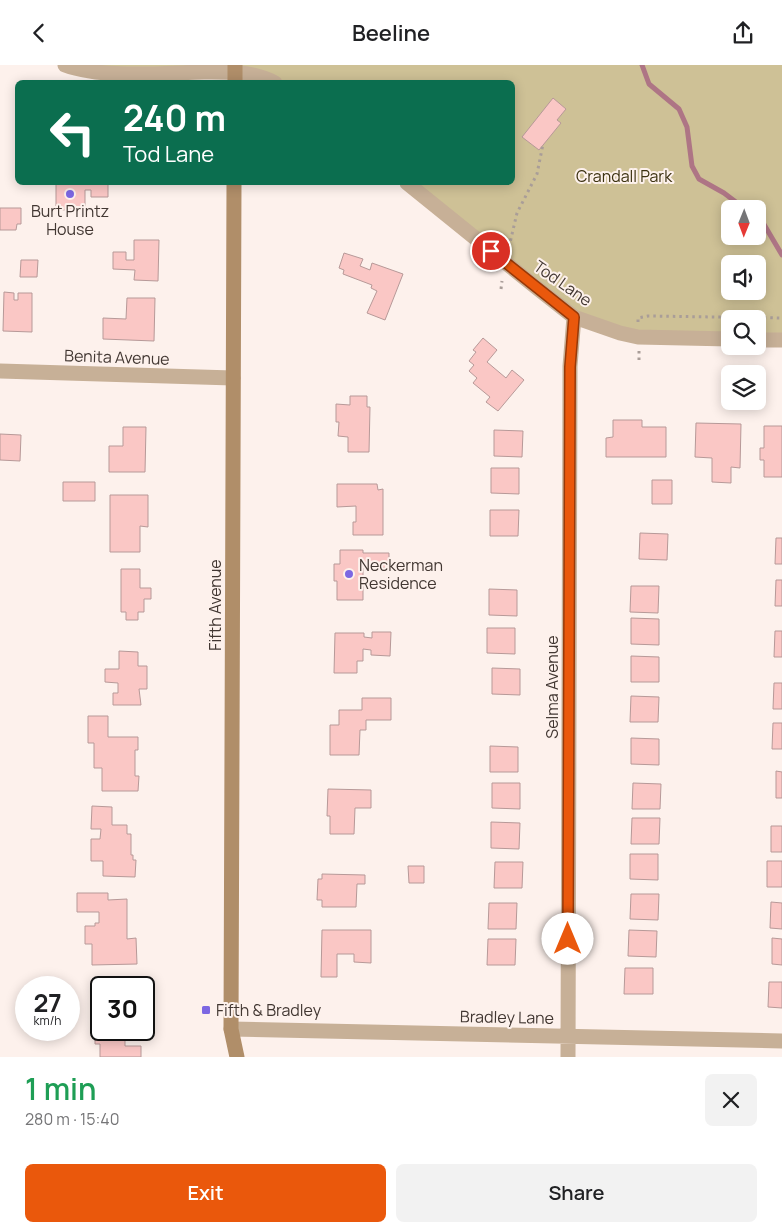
<!DOCTYPE html>
<html lang="en">
<head>
<meta charset="utf-8">
<style>
	body { margin:0; font-family:Manrope,sans-serif; background:#f2f2f2; color:#202124; height:100vh; display:flex; flex-direction:column; font-size:19px; white-space:nowrap }
	* { box-sizing:border-box; margin:0 }
	p { font-size:16px; color:#757577 }
	.icon { flex:none; width:28px; height:28px; fill:none; stroke:currentColor; stroke-width:2; stroke-linecap:round; stroke-linejoin:round }
	.map { position:relative; height:992px; overflow:hidden }
	.side { display:flex; flex-direction:column; background:#fff; flex:1 }
	.side>* { flex:none }
	.top-card { position:absolute; left:15px; top:15px; width:500px; height:105px; border-radius:8px; box-shadow:0 2px 12px #0003; background:#0b6e4f; color:#fff; overflow:hidden }
	.needle { width:32px; rotate:181deg }
	.buttons { position:absolute; left:721px; top:135px; display:grid; gap:10px }
	.buttons a { display:grid; place-items:center; width:45px; height:45px; border-radius:8px; background:#fff; box-shadow:0 2px 12px #0003; font-size:25px }
	.speed { position:absolute; left:15px; top:911px; display:flex; gap:10px; font-size:25px; font-weight:700; text-align:center }
	.speed>* { display:grid; place-content:center; width:65px; height:65px; border-radius:50%; background:#fff; box-shadow:0 2px 12px #0003; line-height:1 }
	.speed small { font-size:12px; font-weight:400 }
	.speed .limit { border:2px solid #111; border-radius:8px; background:#fff; color:#111 }
	.pin { position:absolute; display:grid; place-items:center; width:42px; height:42px; color:#fff; margin:-21px; border:2px solid #fff; border-radius:50%; box-shadow:0 1px 5px #0007 }
	.me { position:absolute; width:55px; margin:-28px; rotate:0deg; stroke-linejoin:round; filter:drop-shadow(0 0 4px #0008) }
	.turn { display:flex; align-items:center; gap:18px; height:105px; padding:0 25px; font-size:22px }
	.turn .icon { width:65px; height:65px; stroke-width:2.5 }
	.turn b { display:block; font-size:35px; line-height:42px }
	.round { display:grid; place-items:center; flex:none; width:52px; height:52px; border-radius:8px; background:#f2f2f2 }
	.head { display:flex; align-items:center; justify-content:space-between; height:85px; padding:0 25px }
	h1 { font-size:30px; font-weight:600; line-height:38px; color:#1e9e55 }
	.action { display:flex; gap:10px; margin-top:auto; padding:10px 25px }
	.action a { flex:1; height:58px; border-radius:8px; background:#ea580c; color:#fff; font-size:20px; font-weight:600; line-height:58px; text-align:center }
	.action a+a { background:#f2f2f2; color:#202124 }
	header { display:flex; justify-content:space-between; align-items:center; height:65px; padding:0 25px; background:#fff; font-size:22px; font-weight:600 }
	.map>svg:first-child { display:block }
</style>
</head>
<body>
<header><svg class="icon" aria-label="back" viewBox="0 0 24 24"><path d="M15 5l-7 7 7 7"/></svg>Beeline<svg class="icon" aria-label="share" viewBox="0 0 24 24"><path d="M12 15V3M7 8l5-5 5 5M5 13v7h14v-7"/></svg></header>
<div class="map">
<svg width="782" height="992" viewBox="0 0 782 992">
	<rect width="100%" height="100%" fill="#fdf1ec"/>
	<path fill="#cec196" fill-rule="evenodd" d="M65,0H782V275H758V254H730V274L638,272L574,252L407,118H512V18H275ZM730,144H758V171H730ZM730,199H758V226H730Z"/>
	<g fill="none" stroke-linecap="round" stroke-linejoin="round">
		<path stroke="#ae7585" stroke-width="5" d="M642,0L649,19L679,44L687,62L692,101L699,114L724,128L745,144
			M758,153L762,156L782,190"/>
	</g>
	<path fill="#fac7c5" stroke="#b79998" d="M553,33L566,44L557,55L561,58L539,85L522,72Z
		M56,118H143H108V132H91V125H85V145H56Z
		M0,143H21V159H17L16,165H0Z
		M134,175H159L158,216L134,215L135,205L113,204V187H126V195H134Z
		M344,188L363,194L360,201L370,205L372,198L403,209L385,255L367,248L377,226L371,223L372,220L343,209L344,205L339,203Z
		M21,195H38L37,212H20Z
		M4,227L14,228V235H18V228H32V267L3,266Z
		M127,233H155L154,276L103,274V253L126,254Z
		M483,273L497,285L487,297L506,313L512,305L524,315L498,346L486,337L490,332L473,318L477,313L469,306L474,300L469,296L476,287L473,285Z
		M350,331H367V342H370L369,387H348V372L338,371L339,357H336V339L350,340Z
		M613,355H642V362H666V392H606V373L613,372Z
		M696,358L741,359L740,403L731,402V418L712,417V393L695,392Z
		M764,361H782V412H764V395H760V383H764Z
		M123,362H146L145,407H109V381H123Z
		M494,365L523,366L522,392L494,391Z
		M0,369L21,370L20,396L0,395Z
		M491,403H519V429L491,428Z
		M652,415H672V439H652Z
		M63,417H95V436H63Z
		M337,419H377L378,425L383,424V470H353V457H356V441L337,442Z
		M110,430H148V462L140,461V487H110Z
		M490,445H519L518,471H490Z
		M640,468L668,469L667,495L639,494Z
		M776,473H782V499H775Z
		M340,485H363V488H389V503H363V535H337V516H334V499H340Z
		M121,504H140V523H151V534H144V547H138V555H126V547H121Z
		M776,515H782V541H775Z
		M631,521H659L658,548L630,547Z
		M489,524L517,525V551L489,550Z
		M631,553L659,554V580L631,579Z
		M487,563H515V589L487,588Z
		M775,566H782V592H774Z
		M372,567H391L390,591L371,590V585L363,584V596H357V608H334L335,568H364V572L372,573Z
		M119,586L138,587V601H147V624H139L141,640H113V628H118V618L105,617V604H119Z
		M631,591L659,592V617H631Z
		M492,603L520,604V630L492,629Z
		M774,618H782V644H773Z
		M631,631L659,632L658,657H630Z
		M362,633H391V655H366V665H360L359,690H330V660H339V645H362Z
		M88,651H108V672H138V685H135V711H139L138,726H102V703H94V678H88Z
		M773,658H782V684H772Z
		M631,673L659,674V700L631,699Z
		M490,681L518,682V707H490Z
		M776,706L782,707V733H776Z
		M492,718H520V744L492,743Z
		M633,718L661,719L660,744H632Z
		M328,724L371,725V743H355L354,769H330V751H327Z
		M92,741L112,742V760H127V769H131V790H133V795H136L135,812L103,811V796H91V774H100L101,764H91Z
		M632,753H660L659,779H631Z
		M491,757L520,758L519,784L491,783Z
		M771,761H782V787H771Z
		M630,789H658V815L630,814Z
		M767,796H782V822H767Z
		M495,797H523L522,823H494Z
		M408,801H424V818H409Z
		M322,809L365,810V819H357L356,842H322V835H317L318,814H322Z
		M77,828H108V835L127,834V874L136,873L137,899L92,900V879H85V861H95V858H99V847H77Z
		M631,829H659L658,855L630,854Z
		M771,837L782,838V864L770,863Z
		M489,838H517L516,864H488Z
		M322,865H371V898L354,897V889H337V912H321Z
		M629,865L657,866L656,892L628,891Z
		M772,873L782,874V900L772,899Z
		M488,874H516L515,900H487Z
		M625,903H653V929H624Z
		M769,917H782V943L768,942Z
		M95,946H101V965L125,966V981H141V992H100V979H95Z"/>
	<g fill="none" stroke-linecap="round" stroke-linejoin="round">
		<path stroke="#a99d98" stroke-width="3" stroke-dasharray="2.5 4" stroke-linecap="butt" d="M509,182L517,148L537,109L543,79
			M501,224L502,216
			M638,257V253L648,251L782,253
			M639,286V298"/>
		<path stroke="#c7b097" stroke-width="15" d="M65,0C103,14 163,8 204,7C228,7 253,6 275,18
			M407,118L537,223L574,252L620,268L638,272L730,274
			M758,275H782
			M0,306L233,313
			M231,964L782,976
			M568,992L570,301L574,252"/>
		<path stroke="#b08e69" stroke-width="15" d="M235,18V0
			M234,118L231,964L237,992"/>
	</g>
	<g fill="none" stroke-linecap="round" stroke-linejoin="round">
		<g stroke="#983908" stroke-width="12">
			<path id="route" d="M491,186L574,252L570,302L568,874"/>
		</g>
		<use href="#route" stroke="#ea580c" stroke-width="9"/>
	</g>
	<g fill="#7c67e2" stroke="#fdf1ec" stroke-width="2">
		<circle cx="70" cy="129" r="5"/>
		<circle cx="349" cy="509" r="5"/>
		<rect x="201" y="940" width="10" height="10" rx="2.5"/>
	</g>
	<g text-anchor="middle" dominant-baseline="central" stroke-width="4" stroke-linejoin="round" paint-order="stroke">
		<g font-size="16" fill="#3b3110" stroke="#fdf1ec">
			<text x="624" y="111">Crandall Park</text>
		</g>
		<g font-size="16" fill="#423732" stroke="#fdf1ec" text-anchor="start">
			<text x="70" y="146" text-anchor="middle">Burt Printz<tspan x="70" dy="18">House</tspan></text>
			<text x="359" y="500">Neckerman<tspan x="359" dy="18">Residence</tspan></text>
			<text x="216" y="945">Fifth &amp; Bradley</text>
		</g>
		<g font-size="16" fill="#423732" stroke="#fdf1ec">
			<text transform="translate(563 218) rotate(35)">Tod Lane</text>
			<text transform="translate(117 292) rotate(2)">Benita Avenue</text>
			<text transform="translate(215 540) rotate(-90)">Fifth Avenue</text>
			<text transform="translate(552 622) rotate(-90)">Selma Avenue</text>
			<text transform="translate(507 952) rotate(1)">Bradley Lane</text>
		</g>
	</g>
</svg>
<div class="buttons">
<a><svg class="needle" viewBox="-14 -14 28 28"><path d="M0-13l5 13h-10z" fill="#e53935"/><path d="M0 13l5-13h-10z" fill="#757577"/></svg></a>
<a><svg class="icon" aria-label="sound" viewBox="0 0 24 24"><path d="M4 9h4l5-4v14l-5-4H4zM17 9q2 3 0 6"/></svg></a>
<a><svg class="icon" aria-label="search" viewBox="0 0 24 24"><circle cx="10" cy="10" r="6"/><path d="M15 15l6 6"/></svg></a>
<a><svg class="icon" aria-label="layers" viewBox="0 0 24 24"><path d="M12 4l9 5-9 5-9-5zM3 14l9 5 9-5"/></svg></a>
</div>
<div class="speed"><div>27<small>km/h</small></div><div class="limit">30</div></div>
<div class="pin" style="left:491px;top:186px;background:#d93025"><svg class="icon" aria-label="arrive" viewBox="0 0 24 24"><path d="M6 21V4h12l-3 4 3 4H6"/></svg></div>
<svg class="me" style="left:568px;top:874px" viewBox="-20 -20 40 40"><circle r="19" fill="#fff"/><path d="M0-13L10 11 0 6-10 11z" fill="#ea580c"/></svg>
<div class="top-card">
<div class="turn"><svg class="icon" aria-label="left" viewBox="0 0 24 24"><path d="M17 20v-9H6M10 6l-5 5 5 5"/></svg><div><b>240 m</b>Tod Lane</div></div>
</div>
</div>
<section class="side">
<div class="head"><div><h1>1 min</h1><p>280 m · 15:40</p></div><a class="round"><svg class="icon" aria-label="close" viewBox="0 0 24 24"><path d="M6 6l12 12M18 6L6 18"/></svg></a></div>
<div class="action"><a>Exit</a><a>Share</a></div>
</section>
</body>
</html>
